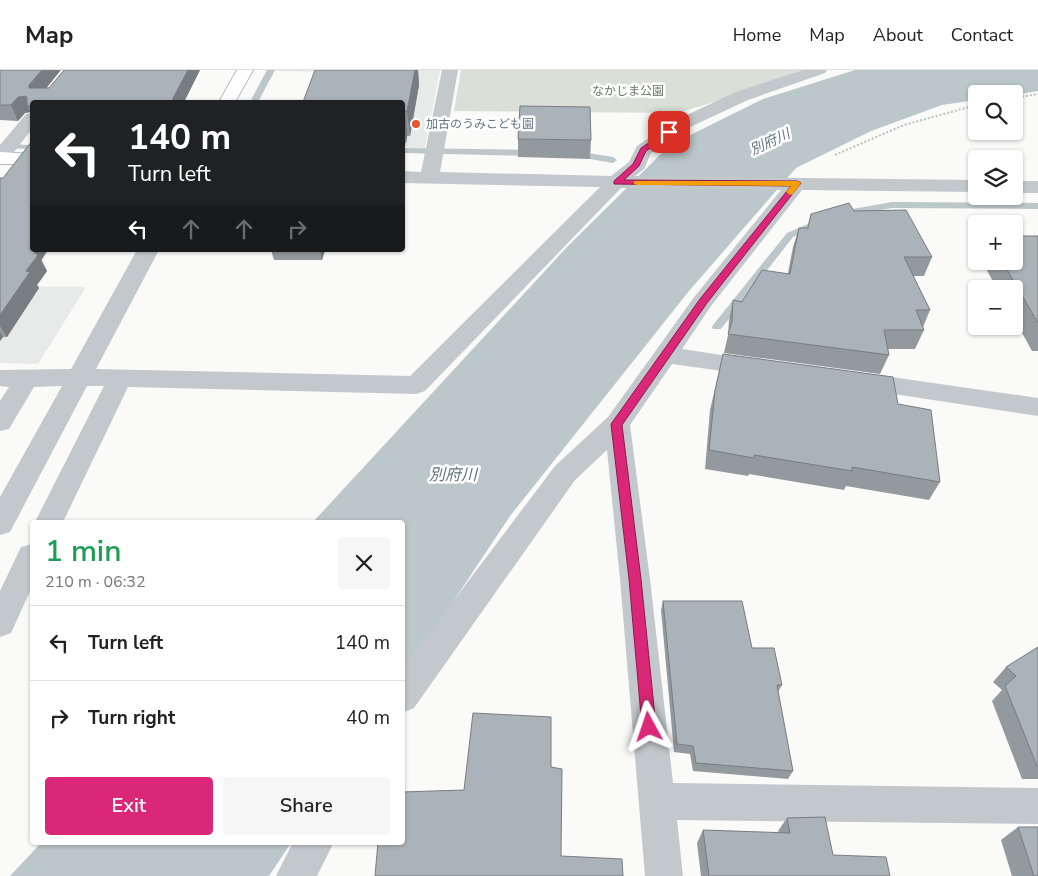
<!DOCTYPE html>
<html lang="en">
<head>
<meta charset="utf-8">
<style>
	body { margin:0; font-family:"Nunito Sans","Noto Sans JP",sans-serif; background:#f6f6f6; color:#222; height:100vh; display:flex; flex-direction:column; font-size:19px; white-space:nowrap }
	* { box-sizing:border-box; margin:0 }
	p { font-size:16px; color:#767676 }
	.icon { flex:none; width:28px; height:28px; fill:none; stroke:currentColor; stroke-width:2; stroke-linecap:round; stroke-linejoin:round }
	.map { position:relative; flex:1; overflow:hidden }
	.panel { position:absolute; left:30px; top:450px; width:375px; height:325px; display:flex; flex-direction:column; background:#fff; border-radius:5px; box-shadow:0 1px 4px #0004 }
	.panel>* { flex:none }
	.banner { position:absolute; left:30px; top:30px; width:375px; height:152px; border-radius:5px; box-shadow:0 1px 4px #0004; background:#202124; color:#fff; overflow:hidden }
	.fabs { position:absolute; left:968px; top:15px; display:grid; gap:10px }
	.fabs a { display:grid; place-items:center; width:55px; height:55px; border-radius:5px; background:#fff; box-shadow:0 1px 4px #0004; font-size:25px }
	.pin { position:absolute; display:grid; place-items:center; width:42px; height:42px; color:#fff; margin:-21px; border-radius:10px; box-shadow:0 2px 8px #0006 }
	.me { position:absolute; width:55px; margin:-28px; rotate:355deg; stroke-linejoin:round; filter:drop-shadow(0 0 4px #0008) }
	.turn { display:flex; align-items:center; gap:18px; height:105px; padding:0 15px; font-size:22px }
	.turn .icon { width:65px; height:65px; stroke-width:2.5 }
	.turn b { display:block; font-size:35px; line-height:42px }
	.lanes { display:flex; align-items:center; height:48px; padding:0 15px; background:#0003; justify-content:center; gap:25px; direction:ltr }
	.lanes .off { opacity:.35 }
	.round { display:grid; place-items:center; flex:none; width:52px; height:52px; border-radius:5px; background:#f6f6f6 }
	.head { display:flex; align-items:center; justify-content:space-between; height:85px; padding:0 15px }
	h1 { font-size:30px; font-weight:600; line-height:38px; color:#1e9e55 }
	.button { display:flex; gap:10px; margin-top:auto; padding:10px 15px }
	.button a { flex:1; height:58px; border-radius:5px; background:#db2777; color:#fff; font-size:20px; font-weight:600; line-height:58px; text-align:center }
	.button a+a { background:#f6f6f6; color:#222 }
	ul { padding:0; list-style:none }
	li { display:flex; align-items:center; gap:15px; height:75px; padding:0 15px; border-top:1px solid #e0e0e0 }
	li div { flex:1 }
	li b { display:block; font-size:19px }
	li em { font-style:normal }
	header { display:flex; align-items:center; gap:30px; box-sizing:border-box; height:70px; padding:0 25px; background:#fff; border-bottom:1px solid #e0e0e0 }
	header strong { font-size:24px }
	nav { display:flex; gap:28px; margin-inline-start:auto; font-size:18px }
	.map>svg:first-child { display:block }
</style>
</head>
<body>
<header>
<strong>Map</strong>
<nav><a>Home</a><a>Map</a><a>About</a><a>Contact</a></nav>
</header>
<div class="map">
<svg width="1038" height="806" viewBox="0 0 1038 806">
	<rect width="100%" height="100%" fill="#fafaf8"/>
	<path fill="#e8e9e9" d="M277,0H440L424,82L403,76L402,32L324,2L276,1Z
		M0,216L86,217L38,294L0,293Z"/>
	<path fill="#dadfd7" d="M461,0H803L714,32L678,43L454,41Z"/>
	<path fill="#bbc7cb" d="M855,0H1038V21L1014,25L976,24V30L942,35L871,61L796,98L689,221L510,446L403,607L402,452H313L567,177L670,75L763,29Z
		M42,772H291V773L269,806H10Z"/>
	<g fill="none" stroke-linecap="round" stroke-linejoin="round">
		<path fill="#bbc7cb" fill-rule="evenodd" d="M267,0H275L258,32H250Z
			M0,74L32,75V79L0,78Z
			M402,78L535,80L539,83L535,86L402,83Z
			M575,81L613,87L617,90L613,93L572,86V82Z
			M892,132L1038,133V139L892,138L841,147L836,144L841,141Z
			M822,148L827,151L825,153L793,167L721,259H713L712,257L713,255L787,163Z"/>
		<g stroke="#b5babe" stroke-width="2">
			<path id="major" d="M237,0H253L235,32H219Z
				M0,82L32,84V94H0Z"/>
		</g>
		<path stroke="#bbbfc2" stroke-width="2" stroke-dasharray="2 2" stroke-linecap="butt" d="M1014,28L1038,24
			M835,85L904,55L976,35"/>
		<path fill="#c3c8cc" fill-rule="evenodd" d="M442,0H458L440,102L611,106L629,92L637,76L676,50L736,22L803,0H827L825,3L748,30L688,58L651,83L644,99L635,106L976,110V122L802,120L711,236L682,279L768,292L771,298L768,304L759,306L672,294L630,355L650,509L673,713L1038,718V754L677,750L683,806H645L620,509L607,380L575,410L414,638L402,643V599L555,396L608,347L695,226L781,120L621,118L425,321L416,324L128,317L63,452H35L104,316H87L10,462L0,465V427L62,316L34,317L9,359L0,361V331L9,317L0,316V300L71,299L137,180H159L96,299L410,306L600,117L402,113V101L421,102Z
			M32,43V59L7,91L0,93V75L26,44Z
			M1014,111H1038V123H1014Z
			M857,302L1038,328V346L848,317L845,311L848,305Z
			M32,474V517L11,563L0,567V521L21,477Z
			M293,772H334L317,806H276Z"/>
		<use href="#major" fill="#fff" fill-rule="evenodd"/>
	</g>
	<path fill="#929a9f" d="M0,0L46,18L200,0L184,32H32V48L30,42L25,43L18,51L0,50Z
		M315,0H418L419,15L410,66H407L406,73H402V32Z
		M518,69L591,70L590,89L518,87Z
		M0,108H3L47,201L37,215L39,218L7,267H3L0,271Z
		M854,141L932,187L924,206H913L930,240L923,257L924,260L915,279H887L889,285L880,304L724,283L728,265L729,250L733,230L742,232L788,203L793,177L799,158H807L811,144Z
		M1038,166V281H1032L1014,248V219H997L982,191H1014Z
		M271,180H325L322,190H274Z
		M723,284L898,334L940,412L929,430L846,416L844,420L749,404L748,406L705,399L710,340Z
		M663,531L752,578L782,615L778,622L793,701L788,709L693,701L690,684L674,682L661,540Z
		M1038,577V709H1022L992,631L1002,620L993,612L1006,597Z
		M787,748L833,785L890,806H701L697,773L703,760L779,763L778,761Z
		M1018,757L1038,806H1012L1001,770Z"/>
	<path fill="#777d82" d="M42,0H61L36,31L29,18V15Z
		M188,0H200L184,32H171Z
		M415,0H418L419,15L410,66L407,41Z
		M25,26L29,36H27L30,42L25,43L18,51L11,35L18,27Z
		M405,41L407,66L406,73L403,48Z
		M32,175V180H48L41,191L47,201L37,215L39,218L7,267L0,256V245L26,201L30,179Z
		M320,180H325L322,190Z
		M0,262L3,267L0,271Z"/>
	<path fill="#aab3b9" stroke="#777d82" d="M0,0H42L29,15V18H49L64,0H188L171,32H32V36H27V27L25,26L18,27L11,35H0Z
		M315,0H415L407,41H405L403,48H402V32H303Z
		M520,36L590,37L591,70L518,69Z
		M32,71V175L30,179L38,185L26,201L30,202L0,245V108H3Z
		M849,133L854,141L906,140L932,187H904L930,240H916L924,260H884L889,285L728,264L732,252L733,230L742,232L762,200L790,204L799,158H808L811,144Z
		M1014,166H1038V253L1002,191H1014Z
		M723,284L893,307L898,334L931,340L940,412L852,397V401L754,385V388L709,380L715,321Z
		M663,531H742L752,578H774L782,615H777L793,701L696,693L693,676L677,674Z
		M1038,577V696H1037L1005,616L1016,606L1006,597Z
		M473,643L551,647V697L562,699L561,786L622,789L623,806H375L378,772H402V722L464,720Z
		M825,747L833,785L886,787L890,806H709L703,760L790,763L787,748Z
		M1018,757H1038V806H1034Z"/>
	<path fill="#db2777" stroke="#8e194d" d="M667,61L673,62L646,81L639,96L624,110L797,111L801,113L707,233L622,355L641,509L656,657L654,662L649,664L644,662L642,657L629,509L611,354L700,229L791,116L614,114V111L633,94L641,78Z"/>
	<path fill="#f59e0b" d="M634,111H797L801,113L793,124L790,125L786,122L791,116L637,115L634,114Z"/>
	<circle fill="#e4572e" stroke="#fff" stroke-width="2" cx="416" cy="54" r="5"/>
	<g text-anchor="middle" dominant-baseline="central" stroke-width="5" stroke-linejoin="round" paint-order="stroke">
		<g font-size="12" fill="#687a64" stroke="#fff">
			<text x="628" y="21">なかじま公園</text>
		</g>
		<g font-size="12" fill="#657683" stroke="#fff" text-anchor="start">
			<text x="426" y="54">加古のうみこども園</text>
		</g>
		<g font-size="14" font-style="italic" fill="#60757c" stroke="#fff">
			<text transform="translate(770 72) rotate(-25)">別府川</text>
		</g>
		<g font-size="16" font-style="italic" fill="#60757c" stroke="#fff">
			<text x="453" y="405">別府川</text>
		</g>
	</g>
</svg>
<div class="fabs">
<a><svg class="icon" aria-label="search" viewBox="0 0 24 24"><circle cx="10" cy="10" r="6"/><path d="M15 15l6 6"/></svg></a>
<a><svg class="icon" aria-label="layers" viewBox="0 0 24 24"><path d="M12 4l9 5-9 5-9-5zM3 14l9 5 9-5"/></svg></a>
<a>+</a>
<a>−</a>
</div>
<div class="pin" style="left:669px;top:62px;background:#d93025"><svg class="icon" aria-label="arrive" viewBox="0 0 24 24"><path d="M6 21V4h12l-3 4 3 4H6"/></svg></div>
<svg class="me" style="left:649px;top:657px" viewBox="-20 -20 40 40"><path d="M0-17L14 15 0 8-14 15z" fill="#db2777" stroke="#fff" stroke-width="4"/></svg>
<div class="banner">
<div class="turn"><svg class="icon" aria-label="left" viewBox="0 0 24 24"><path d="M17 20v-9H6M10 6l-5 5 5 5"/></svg><div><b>140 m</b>Turn left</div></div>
<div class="lanes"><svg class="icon" aria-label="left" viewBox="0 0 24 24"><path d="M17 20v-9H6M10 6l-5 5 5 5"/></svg><svg class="icon off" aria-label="ahead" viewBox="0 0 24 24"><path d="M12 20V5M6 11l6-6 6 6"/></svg><svg class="icon off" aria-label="ahead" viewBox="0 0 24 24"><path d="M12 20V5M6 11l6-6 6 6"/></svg><svg class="icon off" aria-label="right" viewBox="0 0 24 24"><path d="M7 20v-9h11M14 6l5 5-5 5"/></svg></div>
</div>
<section class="panel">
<div class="head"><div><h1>1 min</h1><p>210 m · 06:32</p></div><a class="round"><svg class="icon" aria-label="close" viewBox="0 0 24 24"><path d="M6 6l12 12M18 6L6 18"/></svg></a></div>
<ul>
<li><svg class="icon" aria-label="left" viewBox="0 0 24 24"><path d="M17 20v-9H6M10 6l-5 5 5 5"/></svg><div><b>Turn left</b></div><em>140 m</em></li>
<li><svg class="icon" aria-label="right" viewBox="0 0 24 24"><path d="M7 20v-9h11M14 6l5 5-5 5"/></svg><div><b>Turn right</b></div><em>40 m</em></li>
</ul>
<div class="button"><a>Exit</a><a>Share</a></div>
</section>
</div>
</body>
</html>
